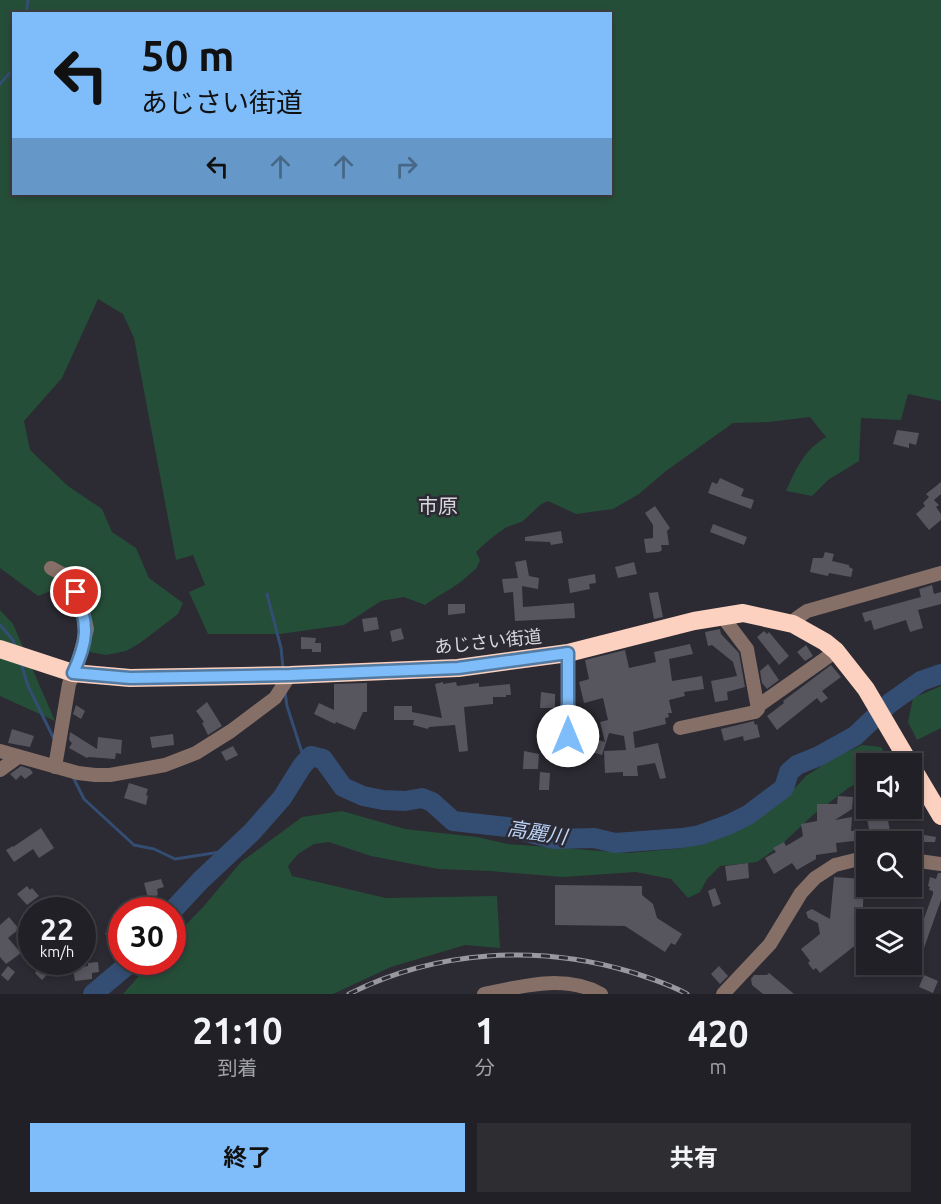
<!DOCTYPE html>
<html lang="ja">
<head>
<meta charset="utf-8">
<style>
	body { margin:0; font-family:Ubuntu,"Noto Sans JP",sans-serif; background:#2d2d32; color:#f1f3f6; height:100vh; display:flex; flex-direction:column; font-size:22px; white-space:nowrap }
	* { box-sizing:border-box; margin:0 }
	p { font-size:20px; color:#a2a3a7 }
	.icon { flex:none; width:33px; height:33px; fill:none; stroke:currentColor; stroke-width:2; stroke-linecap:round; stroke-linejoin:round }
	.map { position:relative; height:994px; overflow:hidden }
	.side { display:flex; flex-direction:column; background:#212026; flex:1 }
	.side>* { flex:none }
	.top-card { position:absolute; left:12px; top:12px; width:600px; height:183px; border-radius:0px; box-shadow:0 3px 9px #0003,0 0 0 2px #3e3e43; background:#7fbdfa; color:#111; overflow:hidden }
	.tools { position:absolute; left:856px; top:753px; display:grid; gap:12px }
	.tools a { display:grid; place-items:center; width:66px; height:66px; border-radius:0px; background:#212026; box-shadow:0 3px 9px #0003,0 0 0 2px #3e3e43; font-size:30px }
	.speed { position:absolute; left:18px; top:897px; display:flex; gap:12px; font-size:30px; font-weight:700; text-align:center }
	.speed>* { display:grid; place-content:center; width:78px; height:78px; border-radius:50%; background:#212026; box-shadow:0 3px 9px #0003,0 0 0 2px #3e3e43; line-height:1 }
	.speed small { font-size:15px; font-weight:400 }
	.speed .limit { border:9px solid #d22; background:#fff; color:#111 }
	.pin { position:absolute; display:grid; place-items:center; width:51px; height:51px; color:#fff; margin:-26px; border:3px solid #fff; border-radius:50%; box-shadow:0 2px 6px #0007 }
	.me { position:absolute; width:66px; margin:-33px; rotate:0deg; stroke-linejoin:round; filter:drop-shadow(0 0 4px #0008) }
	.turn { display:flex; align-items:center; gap:21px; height:126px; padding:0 30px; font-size:27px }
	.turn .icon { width:78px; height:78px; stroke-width:2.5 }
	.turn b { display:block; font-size:42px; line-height:51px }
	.lanes { display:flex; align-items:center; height:57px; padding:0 30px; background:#0003; justify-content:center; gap:30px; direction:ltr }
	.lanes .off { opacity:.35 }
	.eta { display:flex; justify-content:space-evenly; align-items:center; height:102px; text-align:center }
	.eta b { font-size:36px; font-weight:700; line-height:42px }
	.cta { display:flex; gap:12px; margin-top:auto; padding:12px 30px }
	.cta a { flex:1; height:69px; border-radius:0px; background:#7fbdfa; color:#111; font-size:24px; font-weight:700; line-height:69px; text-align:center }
	.cta a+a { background:#2d2d32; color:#f1f3f6 }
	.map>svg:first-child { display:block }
</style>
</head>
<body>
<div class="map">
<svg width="941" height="994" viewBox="0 0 941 994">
	<rect width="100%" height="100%" fill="#2c2a32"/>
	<path fill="#254e38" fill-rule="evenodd" d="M0,0H941V401L908,394L901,420L861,418L859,461L828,480L812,496L786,491C796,469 804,450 826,437L810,417L769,422L733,423L666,471L639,494L613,509L576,514L548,501C538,504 532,514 523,521C517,524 511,525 505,528C495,535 485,543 476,552L480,560L476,569C470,573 467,577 462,581C450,590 437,596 425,605L404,597L381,601L344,625L280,634H208L189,592L205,585L193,555L176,560L134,338L123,314L98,299L62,378L24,421L30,450L68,486L102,509L112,532L136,548L149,578L183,603L178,614L140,643L126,651L106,655L90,652L89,642L69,584L38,596L0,568ZM14,14H610V194H14Z
		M0,610L13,624L55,721L0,696Z
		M941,686V728L917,740L908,722L913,698Z
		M862,745L881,747L889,760L887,763L867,764V777L847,789L813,815L781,845L757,862L720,866L707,879L700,892L688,898L671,879L636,872L563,877L490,871L438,869L371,856L329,842L314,844L298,854L288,866L292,876L386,898L497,896L500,948L465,945L391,967L333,994H123L151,962H172L173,938L204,906L241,862L302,817L342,811L405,829L477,837L508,844L629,853L684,848L709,835L745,825L757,818L783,801L806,776L832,759Z"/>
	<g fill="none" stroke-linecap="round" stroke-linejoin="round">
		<path stroke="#344d72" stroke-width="3" d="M26,14L28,0
			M0,84L14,68
			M267,594L281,648L283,668
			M0,625L13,640L16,648
			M21,663L28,686L54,739
			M285,692L287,706L305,762
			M73,777L84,799L134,845L154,849L175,859L233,850"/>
		<path stroke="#344d72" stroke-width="20" d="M172,911L201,880L252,832L282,798L302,766L311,756L323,759L343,787L363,796L383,800L405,801L422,798L432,802L453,821L507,827L554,839L594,838L615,843L682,838L700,835L730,824L748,815L784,788L789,772L797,765L819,756L855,736L890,703L921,681L941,674
			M93,994L131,962"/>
	</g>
	<path fill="#57555e" d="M897,430L919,433L916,445L909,443V448L893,444Z
		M720,478L744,489L741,496L754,500L751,509L708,493L712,482L717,484Z
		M941,482V494L934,500L939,505L936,507L941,514V520L929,530L916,514L925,506L923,503L929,497L926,494Z
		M655,506L670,528L667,531L669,545H661L662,550L659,552L646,553L644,539L653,538V525L645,513Z
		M713,524L747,537L744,545L710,532Z
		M561,531L563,543L551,545L550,542L525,541V537Z
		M825,552L834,554L832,561L849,565V567L853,569L851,577L829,573L828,576L810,572L813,558H823Z
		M526,560L529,576L539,578L538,589L522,586L523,607L574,603L575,618L515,621L513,592L504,593L502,579L518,578L515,562Z
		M634,562L637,574L618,578L615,567Z
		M595,574L596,583L589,584L590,589L570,593L568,579Z
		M932,585L934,594L941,592V604L918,610L923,628L910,632L906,620L874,630L871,620L865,622L862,613L921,597L919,589Z
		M658,592L663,617L654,619L649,593Z
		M448,604H465V613L448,615Z
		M377,617L379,629L364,632L362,619Z
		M401,628L404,639L392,642L390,631Z
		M720,629L721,634L739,653L745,687L727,692L728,700L715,702L711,681L737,676L733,662L712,645L708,646L705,632Z
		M764,631L767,634L769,632L789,656L779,665L757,637Z
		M301,637L316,638L315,643H321V652H312V649H301Z
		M690,644L693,654L669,659L672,681L702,676L704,689L684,692L685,696L669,700L672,713H668L669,717L665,718L666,724L633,732L635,748L658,743L666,778L660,779L655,763L637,766L638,776H623V772L605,773L604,751L626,750L624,736L609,733L602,755L585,750L589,737L605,742L600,722L608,720L603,698L584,703L579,682L589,679L585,660L625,650L629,668L656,662L654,652Z
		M806,645L813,656L805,661L797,652Z
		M768,664L779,680L767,689L762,683L760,671Z
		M831,665L841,677L822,691L828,698L821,703L817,698L777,730L767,716L784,703L783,701Z
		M443,682V684L456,682L457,686L479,683V687L510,684L511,695H506V697H493V704L464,707L468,751L459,752L455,725L429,727L428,729L413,725L414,720H394V706H412V712L442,718L435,684Z
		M367,683V712H363L355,730L336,722L335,724L314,714L319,703L334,710V684Z
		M541,692L555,694V708H540Z
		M207,702L222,726L208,735L202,723L204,722L196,711Z
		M76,705L85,711L81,719L73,714Z
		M754,721L755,725L757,724L760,737L744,741L743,736L724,741L721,729Z
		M12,729L34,736L30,747L8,743Z
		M70,732L97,749L98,737L122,740L121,754L116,753L115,759L88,757L87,758L69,748L72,743L69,740Z
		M173,734L174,745L152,748L150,737Z
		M233,746L238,755L226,761L221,752Z
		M524,751L539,754L538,769H523Z
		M21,766L30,769L33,773L25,779L21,775L16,780L10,774Z
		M540,772L550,773L549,790H539Z
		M129,783L148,789L146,795L148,796L146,805L124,798Z
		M838,796L853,797L852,809L835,820L852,817L851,831L869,829L866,814L876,813L877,817L887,815L892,842H871V839L836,843L837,852L816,855V859L797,870L792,863L774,874L765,858L776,852L773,848L784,842L786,846L803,836L801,824L817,821V804H837Z
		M41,828L54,848L39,858L33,849L14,862L6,850L13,846V847Z
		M908,832L936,837L935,842H923L921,852L912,850V842H906Z
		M748,863L749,878L727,881L725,866Z
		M938,873H941V900L919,962L912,959V936L918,920L923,921L933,894V891L929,890L930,887L928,886L930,877L936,879Z
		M834,877L864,879L862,934L857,944L820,973L816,968L813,970L808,963L810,961L801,949L820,934L818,923L808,918L806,912L812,909L830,919Z
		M161,879L164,887L157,889L158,895L148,898L144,883Z
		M555,885L642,886V895L653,904L657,918L682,934L675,945L671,943L665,952L625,926L555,925Z
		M27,886L30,890L32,888L39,896L27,905L17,894Z
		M715,888L721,904L713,907L708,891Z
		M51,897L61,910H34Z
		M122,911V936L117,943L105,934Z
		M9,917L19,929L8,938L21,953L6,964L0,957V925Z
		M31,962H49L55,966L42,980L35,973L39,968Z
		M98,962L99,972L92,973V979L75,981L73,968L88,966V963Z
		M8,966L15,972L8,981L1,975Z
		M719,966L728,976L720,984L711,974Z
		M769,973L794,994H763L752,985L751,979L754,975H767Z
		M924,975L938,981L933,993L919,987Z"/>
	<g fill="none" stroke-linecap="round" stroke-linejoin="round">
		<path stroke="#866f67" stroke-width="14" d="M51,568L66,576L76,592L82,607L87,629L78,662L69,684L55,767
			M793,624L797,618L807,611L941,573
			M758,706L836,651
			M680,728L755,712L758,709L747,649L722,616
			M568,736V653
			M0,751L78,773L95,775H110L165,765L196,753L231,731L275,698L290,675
			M0,770L18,757
			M912,860L941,864
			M484,994C522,986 565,974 601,994
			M723,994L770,944L801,893L815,878L835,865L867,857"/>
		<path stroke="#fdd1c0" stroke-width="18" d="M0,649L73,673L130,678L290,675L458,668L568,653L694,621L743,613L793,624L825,642L836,651L866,689L910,764
			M912,767L941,816"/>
		<g stroke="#9a989f" stroke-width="5">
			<path id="rail" d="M349,994C436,950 539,944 631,972C650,978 669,984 687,994"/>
		</g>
		<use href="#rail" stroke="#2c2a32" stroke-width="3" stroke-dasharray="9" stroke-linecap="butt"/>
	</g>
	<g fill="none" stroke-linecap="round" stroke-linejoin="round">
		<g stroke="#537ba2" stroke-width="15">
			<path id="route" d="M76,592C89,625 88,641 73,673L130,678L290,675L458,668L568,653V736"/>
		</g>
		<use href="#route" stroke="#7fbdfa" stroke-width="10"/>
	</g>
	<g text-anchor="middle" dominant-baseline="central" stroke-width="5" stroke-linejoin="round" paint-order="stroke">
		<g font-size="18" fill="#d9d7dd" stroke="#2c2a32">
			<text transform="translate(488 641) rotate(-6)">あじさい街道</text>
		</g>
		<g font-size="20" fill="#d9d7dd" stroke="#2c2a32">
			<text x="438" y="505">市原</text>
		</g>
		<g font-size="20" font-style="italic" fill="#bcd5fb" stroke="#2c2a32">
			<text transform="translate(537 832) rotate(9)">高麗川</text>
		</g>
	</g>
</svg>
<div class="tools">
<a><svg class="icon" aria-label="sound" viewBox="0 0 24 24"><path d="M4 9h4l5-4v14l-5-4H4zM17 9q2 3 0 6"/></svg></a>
<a><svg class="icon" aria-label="search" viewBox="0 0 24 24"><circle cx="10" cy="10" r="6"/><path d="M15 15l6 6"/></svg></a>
<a><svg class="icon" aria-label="layers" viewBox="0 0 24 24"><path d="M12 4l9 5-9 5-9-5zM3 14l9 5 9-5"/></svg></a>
</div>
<div class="speed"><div>22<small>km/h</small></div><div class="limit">30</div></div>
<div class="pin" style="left:76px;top:592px;background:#d93025"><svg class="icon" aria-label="arrive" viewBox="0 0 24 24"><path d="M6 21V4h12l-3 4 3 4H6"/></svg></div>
<svg class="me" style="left:568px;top:736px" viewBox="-20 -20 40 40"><circle r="19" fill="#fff"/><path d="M0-13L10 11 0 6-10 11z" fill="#7fbdfa"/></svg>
<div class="top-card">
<div class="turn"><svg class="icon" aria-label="left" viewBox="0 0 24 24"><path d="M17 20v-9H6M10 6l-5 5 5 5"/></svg><div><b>50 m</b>あじさい街道</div></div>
<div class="lanes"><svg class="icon" aria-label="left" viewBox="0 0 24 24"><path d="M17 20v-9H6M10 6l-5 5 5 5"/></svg><svg class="icon off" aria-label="ahead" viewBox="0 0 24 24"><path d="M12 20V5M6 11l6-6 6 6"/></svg><svg class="icon off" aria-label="ahead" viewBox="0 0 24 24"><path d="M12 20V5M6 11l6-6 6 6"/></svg><svg class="icon off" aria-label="right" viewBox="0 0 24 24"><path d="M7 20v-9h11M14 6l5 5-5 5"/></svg></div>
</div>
</div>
<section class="side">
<div class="eta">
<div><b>21:10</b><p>到着</p></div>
<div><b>1</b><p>分</p></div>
<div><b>420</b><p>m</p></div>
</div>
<div class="cta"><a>終了</a><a>共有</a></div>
</section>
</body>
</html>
